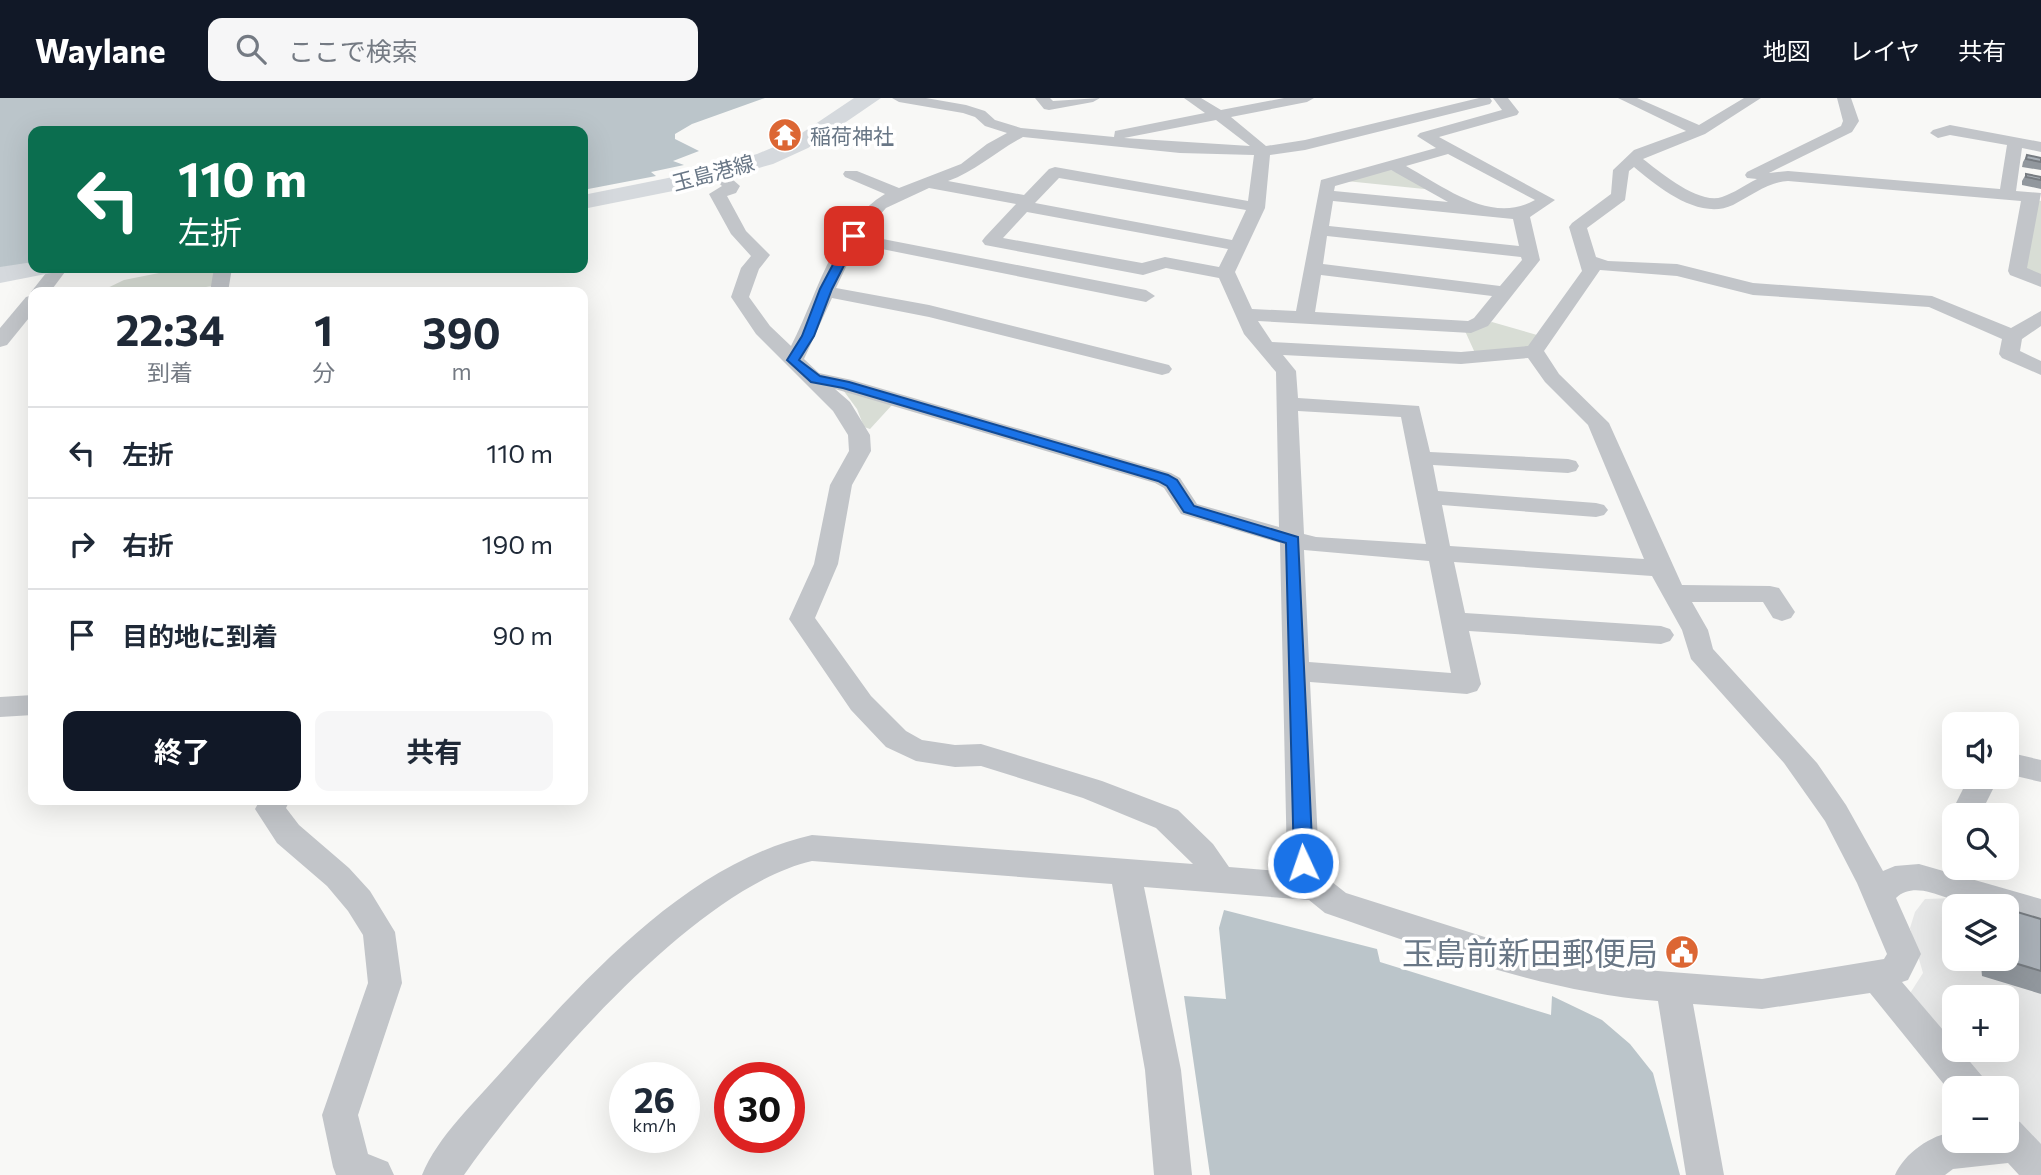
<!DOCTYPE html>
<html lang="ja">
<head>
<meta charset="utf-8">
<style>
	body { margin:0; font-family:Commissioner,"Noto Sans JP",sans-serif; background:#f6f6f7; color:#1f2937; height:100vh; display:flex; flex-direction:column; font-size:26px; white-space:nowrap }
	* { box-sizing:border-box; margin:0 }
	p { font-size:23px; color:#747a83 }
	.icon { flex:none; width:38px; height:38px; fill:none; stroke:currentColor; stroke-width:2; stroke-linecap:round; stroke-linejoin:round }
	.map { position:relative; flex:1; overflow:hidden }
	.side { position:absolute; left:28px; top:189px; width:560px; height:518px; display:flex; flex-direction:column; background:#fff; border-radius:14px; box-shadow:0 7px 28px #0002 }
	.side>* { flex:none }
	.top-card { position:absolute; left:28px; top:28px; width:560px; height:147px; border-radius:14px; box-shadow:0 7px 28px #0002; background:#0b6e4f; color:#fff; overflow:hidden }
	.fabs { position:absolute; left:1942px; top:614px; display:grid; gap:14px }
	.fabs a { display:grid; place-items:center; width:77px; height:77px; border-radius:14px; background:#fff; box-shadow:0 7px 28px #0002; font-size:35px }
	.speed { position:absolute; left:609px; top:964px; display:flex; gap:14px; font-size:35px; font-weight:700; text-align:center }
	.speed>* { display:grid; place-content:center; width:91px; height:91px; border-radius:50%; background:#fff; box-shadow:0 7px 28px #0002; line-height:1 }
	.speed small { font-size:18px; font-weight:400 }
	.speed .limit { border:10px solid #d22; background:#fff; color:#111 }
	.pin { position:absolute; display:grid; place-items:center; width:60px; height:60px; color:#fff; margin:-30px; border-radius:14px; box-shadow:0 4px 10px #0006 }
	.me { position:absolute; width:77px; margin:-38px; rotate:357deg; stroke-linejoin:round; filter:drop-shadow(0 0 5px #0008) }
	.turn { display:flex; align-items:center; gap:24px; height:147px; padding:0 35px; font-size:32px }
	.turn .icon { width:91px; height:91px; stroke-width:2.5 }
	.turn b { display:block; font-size:49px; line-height:60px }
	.eta { display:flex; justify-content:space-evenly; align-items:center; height:119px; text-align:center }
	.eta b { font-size:42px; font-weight:700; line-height:49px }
	.button { display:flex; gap:14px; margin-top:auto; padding:14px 35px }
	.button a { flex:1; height:80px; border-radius:14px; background:#111827; color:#fff; font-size:28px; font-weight:700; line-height:80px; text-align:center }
	.button a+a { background:#f6f6f7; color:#1f2937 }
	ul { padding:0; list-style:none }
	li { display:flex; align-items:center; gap:21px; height:91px; padding:0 35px; border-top:2px solid #e0e1e3 }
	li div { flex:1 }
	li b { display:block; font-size:26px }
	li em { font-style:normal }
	header { display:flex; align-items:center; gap:42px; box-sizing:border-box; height:98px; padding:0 35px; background:#111827; color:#fff }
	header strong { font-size:33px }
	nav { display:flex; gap:38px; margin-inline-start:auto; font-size:24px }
	.search { width:490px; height:63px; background:#f6f6f7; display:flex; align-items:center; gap:18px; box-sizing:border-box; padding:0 24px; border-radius:14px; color:#747a83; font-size:26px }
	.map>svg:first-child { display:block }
</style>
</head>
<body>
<header>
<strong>Waylane</strong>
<div class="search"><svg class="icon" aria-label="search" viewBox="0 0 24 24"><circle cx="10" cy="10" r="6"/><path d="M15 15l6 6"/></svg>ここで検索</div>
<nav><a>地図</a><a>レイヤ</a><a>共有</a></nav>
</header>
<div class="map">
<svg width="2041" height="1077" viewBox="0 0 2041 1077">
	<rect width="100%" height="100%" fill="#f8f8f6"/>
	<path fill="#e6e7e7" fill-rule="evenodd" d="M1955,800L1983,808H1955V861H2007L2041,825V1047L2007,1021V990H1982L1907,900L1923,875L1910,830L1915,814L1925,801ZM1955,900H2007V952H1955Z"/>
	<path fill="#d8ddd5" d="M1389,71L1434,92L1346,83Z
		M2036,102L2041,103V178L2026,172Z
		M184,170H214L213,188L171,194H99L124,182Z
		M1492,224L1537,237L1529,252L1475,255L1465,233Z
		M843,292L892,307L870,331L864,329L857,311Z"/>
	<path fill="#bbc5ca" d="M0,0H765L692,26L675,36V41L699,53L673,63L684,67L651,74L656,78L583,92V33H33V167L0,173Z
		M1224,812L1377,851L1380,864L1551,917L1552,898L1602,922L1630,946L1653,975L1680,1077H1210L1184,898L1226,901L1219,830Z"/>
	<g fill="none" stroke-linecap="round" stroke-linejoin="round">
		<path fill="#c2c5c9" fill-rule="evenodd" d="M892,0H926L966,7L985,13L995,22L1021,30L1114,39L1115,33L1205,15L1184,0H1201L1221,12L1284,0H1314L1307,4L1231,19L1266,48L1305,42L1479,0H1490L1492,3L1490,6L1305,52L1270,57L1265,110L1235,174L1252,211L1296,213L1321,82L1436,50L1417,38L1420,35L1502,12L1493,0H1508L1519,14L1517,17L1439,39L1555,102L1530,119L1540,162L1488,228L1471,235L1258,223L1272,244L1461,254L1528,248L1582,173L1569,129L1572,125L1611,96L1613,72L1634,52L1686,33L1618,0H1637L1699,27L1744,0H1761L1705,36L1643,61C1660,74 1699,107 1722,99C1734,95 1745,87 1757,81L1747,80L1745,77L1747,74L1841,28L1843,23L1837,0H1851L1859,23L1852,34L1769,75L1788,73L2000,91L2007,47L1950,37L1938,40L1930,35L1933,32L1950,27L2041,44V54L2022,50L2016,93L2041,95L2027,170L2041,176V189L2010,177L2008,173L2021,103L1788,83C1768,84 1751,98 1733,107C1699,123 1658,89 1634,69L1629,73L1625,102L1587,130L1596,159L1608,163L1677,166L1753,185L1932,198L2011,230L2041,213V228L2022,241L2020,253L2041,263V277L2002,260L1999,256L2002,241L1929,209L1753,197L1677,178L1600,172L1544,253L1559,276L1609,325L1682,487L1770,488L1779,490L1795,514L1791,520L1782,523L1773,520L1763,504H1692L1708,532L1713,551L1817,665L1846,707L1883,773L1895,768L1919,766L2041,801V829L2007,819V808C1997,808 1985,810 1974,808C1950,805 1917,780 1896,800L1921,856L1908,882L1902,884L1955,946V952H1960L1982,978L1987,990H1955V1000L1870,895L1762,911L1693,906L1724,1077H1686L1658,903C1544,894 1432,852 1325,815L1309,802L1144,789L1181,972L1192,1077H1154L1145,972L1112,786L812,763C694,790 533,980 464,1077H422C438,1038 475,1004 503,972C585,881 687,765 812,737L1193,766L1156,730L1083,700L981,668L955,669L916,663L886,649L851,612L789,521L814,466L830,387L849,353L848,337L833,313L756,236L731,199L741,170L751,158L731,136L709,96L722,88L709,76L711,73H723L740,88L736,95L727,98L746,133L770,157L759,171L749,199L770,228L791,248C818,196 832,128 885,96L845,79L843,76L845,73H857L899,90L961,66L987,46L1007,35L985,28L975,19L963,15L899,4ZM1216,22L1250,48L1124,40ZM1023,39L1180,55L1254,57L1248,103L1055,69L1049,71L1024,97L948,83C976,73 996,53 1023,39ZM1448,56L1535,102C1491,127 1445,89 1406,68ZM1391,72L1448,104L1334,93L1335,88ZM1059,80L1246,112L1232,142L1035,105ZM929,90L1016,106L985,139L982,143L985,147L1143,177L1166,170L1219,180L1244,236L1276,274L1279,429L1197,406L1180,380L1171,375L852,282L819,275L804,261L832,200L929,219L1162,277L1169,275L1172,271L1169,267L929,207L836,190L857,146L1146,204L1155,198L1146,192L862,137L886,110ZM1333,103L1513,121L1519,148L1329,128ZM1027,114L1228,151L1219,169L1165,159L1142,165L1003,140ZM1327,138L1521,159L1522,162L1500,188L1323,166ZM1321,177L1492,198L1474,220L1468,223L1315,214ZM1283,257L1461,266L1528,260L1545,284L1588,327L1644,461L1450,448L1442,407L1596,419L1604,417L1608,412L1604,407L1596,405L1438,393L1433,367L1568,375L1576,373L1579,368L1576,363L1568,361L1430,354L1419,308L1298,300L1296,273ZM835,291L1155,385L1164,390L1181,416L1280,445L1287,765L1292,774L1229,769L1213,746L1178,712L1102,683L981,646L955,647L922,642L906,633L871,598L815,520L838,466L852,387L871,353L870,337L850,304ZM1298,313L1401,319L1426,446L1316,439L1304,436ZM1304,452L1429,463L1451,575L1309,564ZM1454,464L1652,478L1682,532L1691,561L1784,665L1825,723L1857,785L1887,856L1884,861L1762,881L1606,869L1491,841L1346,795L1327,780L1319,764L1310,584L1467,596L1477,593L1481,586L1469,533L1661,546L1670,543L1674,537L1670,531L1661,528L1465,515Z
			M1035,0H1050L1053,3L1100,0L1093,4L1049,12L1044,11Z
			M50,170H68L50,194H33V215L7,247L0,249V230L26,199L33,197L31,194Z
			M214,170H232L228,194H210Z
			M33,597V617L0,619V599Z
			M2007,654L2041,662V684L2007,676Z
			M1969,679H1999L1980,717L1959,718L1954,709Z
			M260,702H290L286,710L299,727L349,770L370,793L395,834L402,885L358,1017L368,1056L388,1064L394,1077H336L333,1069L322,1017L368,885L363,837L348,813L327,788L277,745L255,711Z
			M2007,1019L2020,1024L2041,1046V1077H2019L2008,1065L1953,1071L1945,1077H1895C1904,1056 1931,1036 1955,1034V1043H2007Z"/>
		<path fill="#d5d9dd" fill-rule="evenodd" d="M854,0H881L808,50L773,66L688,90L583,111V97L688,76L757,56L793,41Z
			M33,164V170H55L51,175L0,185V169Z"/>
	</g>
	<path fill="#91979d" d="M2027,57L2041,60V72L2022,69L2023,64Z
		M2026,76L2041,79V91L2022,87V83Z
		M1973,800L2000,808H1966Z
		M2041,821V896L1982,878L1981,867L1962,861H2007Z"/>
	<path fill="#a9b0b7" stroke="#767b80" stroke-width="2" d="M2027,57L2041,60V64L2026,61Z
		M2026,76L2041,79V82L2026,79Z
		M1973,800L2000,808H1974Z
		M2007,811L2041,821V873L2001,861H2007Z"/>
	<path fill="#1a73e8" stroke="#114b97" stroke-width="2" d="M854,135L859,138L832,191L814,238L799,262L820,278L849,284L1168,377L1177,382L1194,408L1298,439L1313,765L1310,771L1303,773L1297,771L1294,765L1286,445L1184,414L1167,388L1158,383L843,290L811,284L787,262L802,238L820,191L848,138Z"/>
	<defs>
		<g id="temple-disc" transform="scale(1.75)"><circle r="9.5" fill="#dc6633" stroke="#fff"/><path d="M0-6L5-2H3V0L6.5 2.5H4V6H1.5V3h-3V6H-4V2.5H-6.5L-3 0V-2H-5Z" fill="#fff"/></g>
		<g id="civic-disc" transform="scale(1.75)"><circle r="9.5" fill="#dc6633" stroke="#fff"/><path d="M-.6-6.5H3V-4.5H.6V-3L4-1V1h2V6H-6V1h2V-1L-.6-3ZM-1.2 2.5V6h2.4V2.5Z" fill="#fff"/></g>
	</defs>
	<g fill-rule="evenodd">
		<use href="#temple-disc" x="785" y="37"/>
		<use href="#civic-disc" x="1682" y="854"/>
	</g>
	<g text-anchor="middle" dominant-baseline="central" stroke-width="7" stroke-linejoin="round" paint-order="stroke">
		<g font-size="21" fill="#697786" stroke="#fff" text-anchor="start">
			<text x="810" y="37">稲荷神社</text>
		</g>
		<g font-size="21" fill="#697786" stroke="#fff">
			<text transform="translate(713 74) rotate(-15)">玉島港線</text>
		</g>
		<g font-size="32" fill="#697786" stroke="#fff" text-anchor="end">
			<text x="1658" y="854">玉島前新田郵便局</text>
		</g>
	</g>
</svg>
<div class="fabs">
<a><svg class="icon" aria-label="sound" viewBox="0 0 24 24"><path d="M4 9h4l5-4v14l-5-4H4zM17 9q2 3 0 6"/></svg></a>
<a><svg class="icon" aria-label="search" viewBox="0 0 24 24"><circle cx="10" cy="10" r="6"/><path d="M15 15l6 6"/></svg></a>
<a><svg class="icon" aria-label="layers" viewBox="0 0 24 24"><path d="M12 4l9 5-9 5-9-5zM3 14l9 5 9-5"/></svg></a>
<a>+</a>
<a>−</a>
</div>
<div class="speed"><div>26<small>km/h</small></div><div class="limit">30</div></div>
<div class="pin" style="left:854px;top:138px;background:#d93025"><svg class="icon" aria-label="arrive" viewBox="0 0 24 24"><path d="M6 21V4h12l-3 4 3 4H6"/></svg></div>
<svg class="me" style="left:1303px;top:765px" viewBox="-20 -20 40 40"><circle r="17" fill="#1a73e8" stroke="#fff" stroke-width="3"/><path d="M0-11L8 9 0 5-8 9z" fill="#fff"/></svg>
<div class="top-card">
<div class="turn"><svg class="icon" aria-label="left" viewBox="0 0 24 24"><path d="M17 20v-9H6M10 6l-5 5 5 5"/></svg><div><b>110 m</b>左折</div></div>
</div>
<section class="side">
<div class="eta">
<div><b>22:34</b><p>到着</p></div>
<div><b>1</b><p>分</p></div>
<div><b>390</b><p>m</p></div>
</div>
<ul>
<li><svg class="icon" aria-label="left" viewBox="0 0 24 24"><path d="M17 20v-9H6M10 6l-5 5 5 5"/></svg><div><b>左折</b></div><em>110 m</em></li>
<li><svg class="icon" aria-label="right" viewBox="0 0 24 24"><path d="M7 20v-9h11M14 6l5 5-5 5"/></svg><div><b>右折</b></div><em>190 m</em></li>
<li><svg class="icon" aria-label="arrive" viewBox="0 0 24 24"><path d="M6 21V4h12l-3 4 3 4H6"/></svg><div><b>目的地に到着</b></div><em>90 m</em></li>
</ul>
<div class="button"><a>終了</a><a>共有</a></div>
</section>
</div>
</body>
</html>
